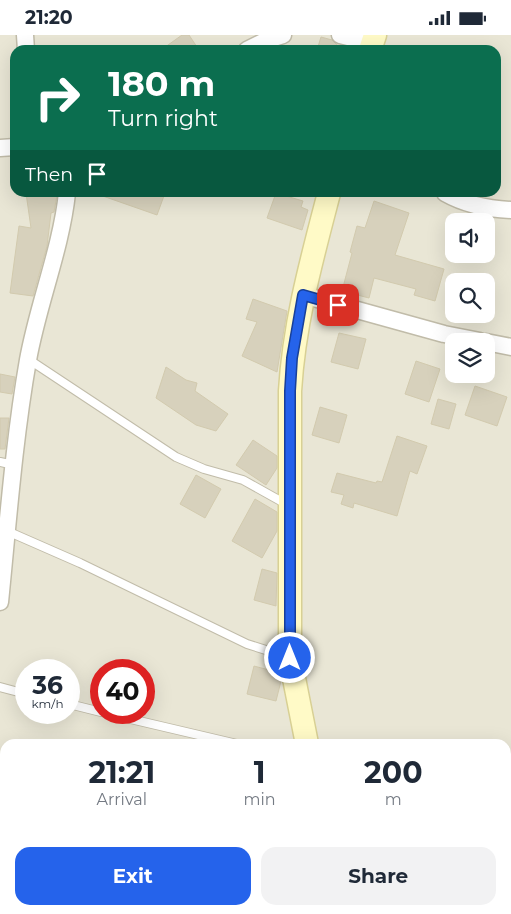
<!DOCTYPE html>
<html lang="en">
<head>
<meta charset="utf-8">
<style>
	body { margin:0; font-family:Montserrat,sans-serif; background:#f2f2f3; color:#1f2937; height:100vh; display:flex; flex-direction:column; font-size:19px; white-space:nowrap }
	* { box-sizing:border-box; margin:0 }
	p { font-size:16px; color:#747a83 }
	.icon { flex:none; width:28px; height:28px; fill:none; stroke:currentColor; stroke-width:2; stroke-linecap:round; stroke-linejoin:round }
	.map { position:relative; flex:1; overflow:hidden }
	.panel { position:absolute; left:0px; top:704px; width:511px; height:176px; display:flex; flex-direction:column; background:#fff; border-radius:15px 15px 0 0; box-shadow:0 5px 20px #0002 }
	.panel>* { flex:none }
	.top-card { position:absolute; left:10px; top:10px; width:491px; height:152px; border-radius:15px; box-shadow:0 5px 20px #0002; background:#0b6e4f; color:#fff; overflow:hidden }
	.tools { position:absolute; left:445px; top:178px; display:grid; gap:10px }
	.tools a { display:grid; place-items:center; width:50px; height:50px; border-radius:10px; background:#fff; box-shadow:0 5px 20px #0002; font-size:25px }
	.speed { position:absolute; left:15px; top:624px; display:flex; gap:10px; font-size:25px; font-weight:700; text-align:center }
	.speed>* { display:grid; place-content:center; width:65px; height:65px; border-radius:50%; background:#fff; box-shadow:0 5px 20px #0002; line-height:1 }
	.speed small { font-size:12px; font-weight:400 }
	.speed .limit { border:8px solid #d22; background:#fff; color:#111 }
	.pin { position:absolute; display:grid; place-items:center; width:42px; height:42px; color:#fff; margin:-21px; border-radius:10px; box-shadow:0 2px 8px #0006 }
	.me { position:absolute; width:55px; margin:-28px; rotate:0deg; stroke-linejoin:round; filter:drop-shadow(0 0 4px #0008) }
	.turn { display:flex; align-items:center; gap:18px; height:105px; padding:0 15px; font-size:22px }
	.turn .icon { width:65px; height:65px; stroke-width:2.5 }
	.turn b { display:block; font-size:35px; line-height:42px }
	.then { display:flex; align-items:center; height:48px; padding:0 15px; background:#0003; gap:10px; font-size:19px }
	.eta { display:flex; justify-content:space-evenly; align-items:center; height:85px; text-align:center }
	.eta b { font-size:30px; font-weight:700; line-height:35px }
	.cta { display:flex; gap:10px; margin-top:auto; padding:10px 15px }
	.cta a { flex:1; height:58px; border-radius:15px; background:#2563eb; color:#fff; font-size:20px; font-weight:700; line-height:58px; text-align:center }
	.cta a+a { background:#f2f2f3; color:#1f2937 }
	.status { display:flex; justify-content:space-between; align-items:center; height:35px; padding:0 25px; background:#fff; direction:ltr }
	.status svg { height:14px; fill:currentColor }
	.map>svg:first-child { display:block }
</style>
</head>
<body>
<div class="status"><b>21:20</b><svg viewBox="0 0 49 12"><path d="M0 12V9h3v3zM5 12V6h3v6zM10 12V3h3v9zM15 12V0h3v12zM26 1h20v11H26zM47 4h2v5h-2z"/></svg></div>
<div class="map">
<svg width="511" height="879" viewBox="0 0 511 879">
	<rect width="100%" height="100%" fill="#f5f3e7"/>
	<path fill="#e9e6d5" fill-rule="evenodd" d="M0,0H511V879H0ZM15,15H496V158H15ZM454,186H486V219H454ZM454,246H486V279H454ZM454,306H486V339H454ZM26,635H69V678H26ZM101,635H144V678H101ZM5,709H506V875H5Z"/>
	<path fill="#d7d1bc" stroke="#d2caae" d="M182,0H189L199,15H161Z
		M321,2L332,5L337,10L355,15H317Z
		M26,158H56L57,160L54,177L51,178L47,211L33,261L10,258L19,191L31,193Z
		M97,158H165L157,180L97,159Z
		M276,158L303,166L301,172L308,175L302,195L267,183Z
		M374,166L409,178L395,220L444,234L435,266L414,260L416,254L374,243L369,263L342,256L352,218L350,217L357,191L365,193Z
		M253,264L287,276L277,337L242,321L257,287L246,284Z
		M339,298L366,304L358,334L331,327Z
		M416,326L440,334L429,367L405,359Z
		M166,332L186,345L197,348L195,356L228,379L216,396L196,390L156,363Z
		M0,339L15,342L12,359L0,357Z
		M475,351L507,362L497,391L465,380Z
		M438,364L456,369L449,394L431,389Z
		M320,372L347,380L339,408L312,400Z
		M0,383H9L5,414H0Z
		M397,401L427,411L417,439L410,436L397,481L354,468L353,473L341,469L344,460L331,457L337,438L376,448L377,446L382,447Z
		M253,405L277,421V433L266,450L236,430Z
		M196,440L221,454L205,483L180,469Z
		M255,464L277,477V496L262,523L232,506Z
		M262,534L277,538L276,571L254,565Z
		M254,631L280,638L281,646L276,666L247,659Z"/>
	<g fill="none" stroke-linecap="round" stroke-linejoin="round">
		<g stroke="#c1bca9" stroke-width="10">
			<path id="lane" d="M28,324L176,422L204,434L243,445L286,469
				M0,427L14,430
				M7,496L80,528L247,609L288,622
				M0,652L26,659
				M69,669L101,677
				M105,678L237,709
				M0,818L5,820
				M126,875L135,879"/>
		</g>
		<g stroke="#c1bca9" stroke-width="19">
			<path id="street" d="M25,0L26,15
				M340,0L372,8
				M247,15L267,5L283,0
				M0,113L15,112
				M445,158C466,170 487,174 511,175
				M303,260L444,299L480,306
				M486,307L511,312
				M0,567C8,487 14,405 28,325C38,269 61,214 67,158"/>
		</g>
		<g stroke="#d8d094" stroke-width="25">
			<path id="secondary" d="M370,15L375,0
				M307,709L290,623V356C294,288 312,223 329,158
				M337,875V879"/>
		</g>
		<use href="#lane" stroke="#fff" stroke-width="8"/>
		<use href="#street" stroke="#fff" stroke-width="16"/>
		<use href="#secondary" stroke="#fffac7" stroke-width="22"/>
	</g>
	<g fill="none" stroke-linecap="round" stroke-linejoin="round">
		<g stroke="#184099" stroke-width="12">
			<path id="route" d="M290,623V356L292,323L303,260L338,270"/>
		</g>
		<use href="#route" stroke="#2563eb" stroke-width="9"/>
	</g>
</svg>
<div class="tools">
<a><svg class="icon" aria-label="sound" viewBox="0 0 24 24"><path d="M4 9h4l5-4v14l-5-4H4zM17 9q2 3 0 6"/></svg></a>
<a><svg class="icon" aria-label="search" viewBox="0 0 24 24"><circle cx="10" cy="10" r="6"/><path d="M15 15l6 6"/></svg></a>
<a><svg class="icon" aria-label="layers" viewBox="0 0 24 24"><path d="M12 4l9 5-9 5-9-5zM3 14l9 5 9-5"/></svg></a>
</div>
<div class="speed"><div>36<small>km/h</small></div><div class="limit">40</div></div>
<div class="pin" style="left:338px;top:270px;background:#d93025"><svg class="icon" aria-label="arrive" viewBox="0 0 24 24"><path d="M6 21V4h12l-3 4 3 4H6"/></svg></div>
<svg class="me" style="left:290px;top:623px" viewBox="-20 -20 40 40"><circle r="17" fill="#2563eb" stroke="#fff" stroke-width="3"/><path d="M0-11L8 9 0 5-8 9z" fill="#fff"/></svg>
<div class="top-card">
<div class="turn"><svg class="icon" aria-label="right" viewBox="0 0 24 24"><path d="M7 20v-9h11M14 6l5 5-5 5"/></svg><div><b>180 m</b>Turn right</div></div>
<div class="then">Then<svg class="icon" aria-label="arrive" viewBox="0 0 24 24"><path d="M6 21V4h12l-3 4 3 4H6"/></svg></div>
</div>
<section class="panel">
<div class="eta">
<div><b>21:21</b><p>Arrival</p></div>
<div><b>1</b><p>min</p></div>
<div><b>200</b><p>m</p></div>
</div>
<div class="cta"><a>Exit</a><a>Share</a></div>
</section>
</div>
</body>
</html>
